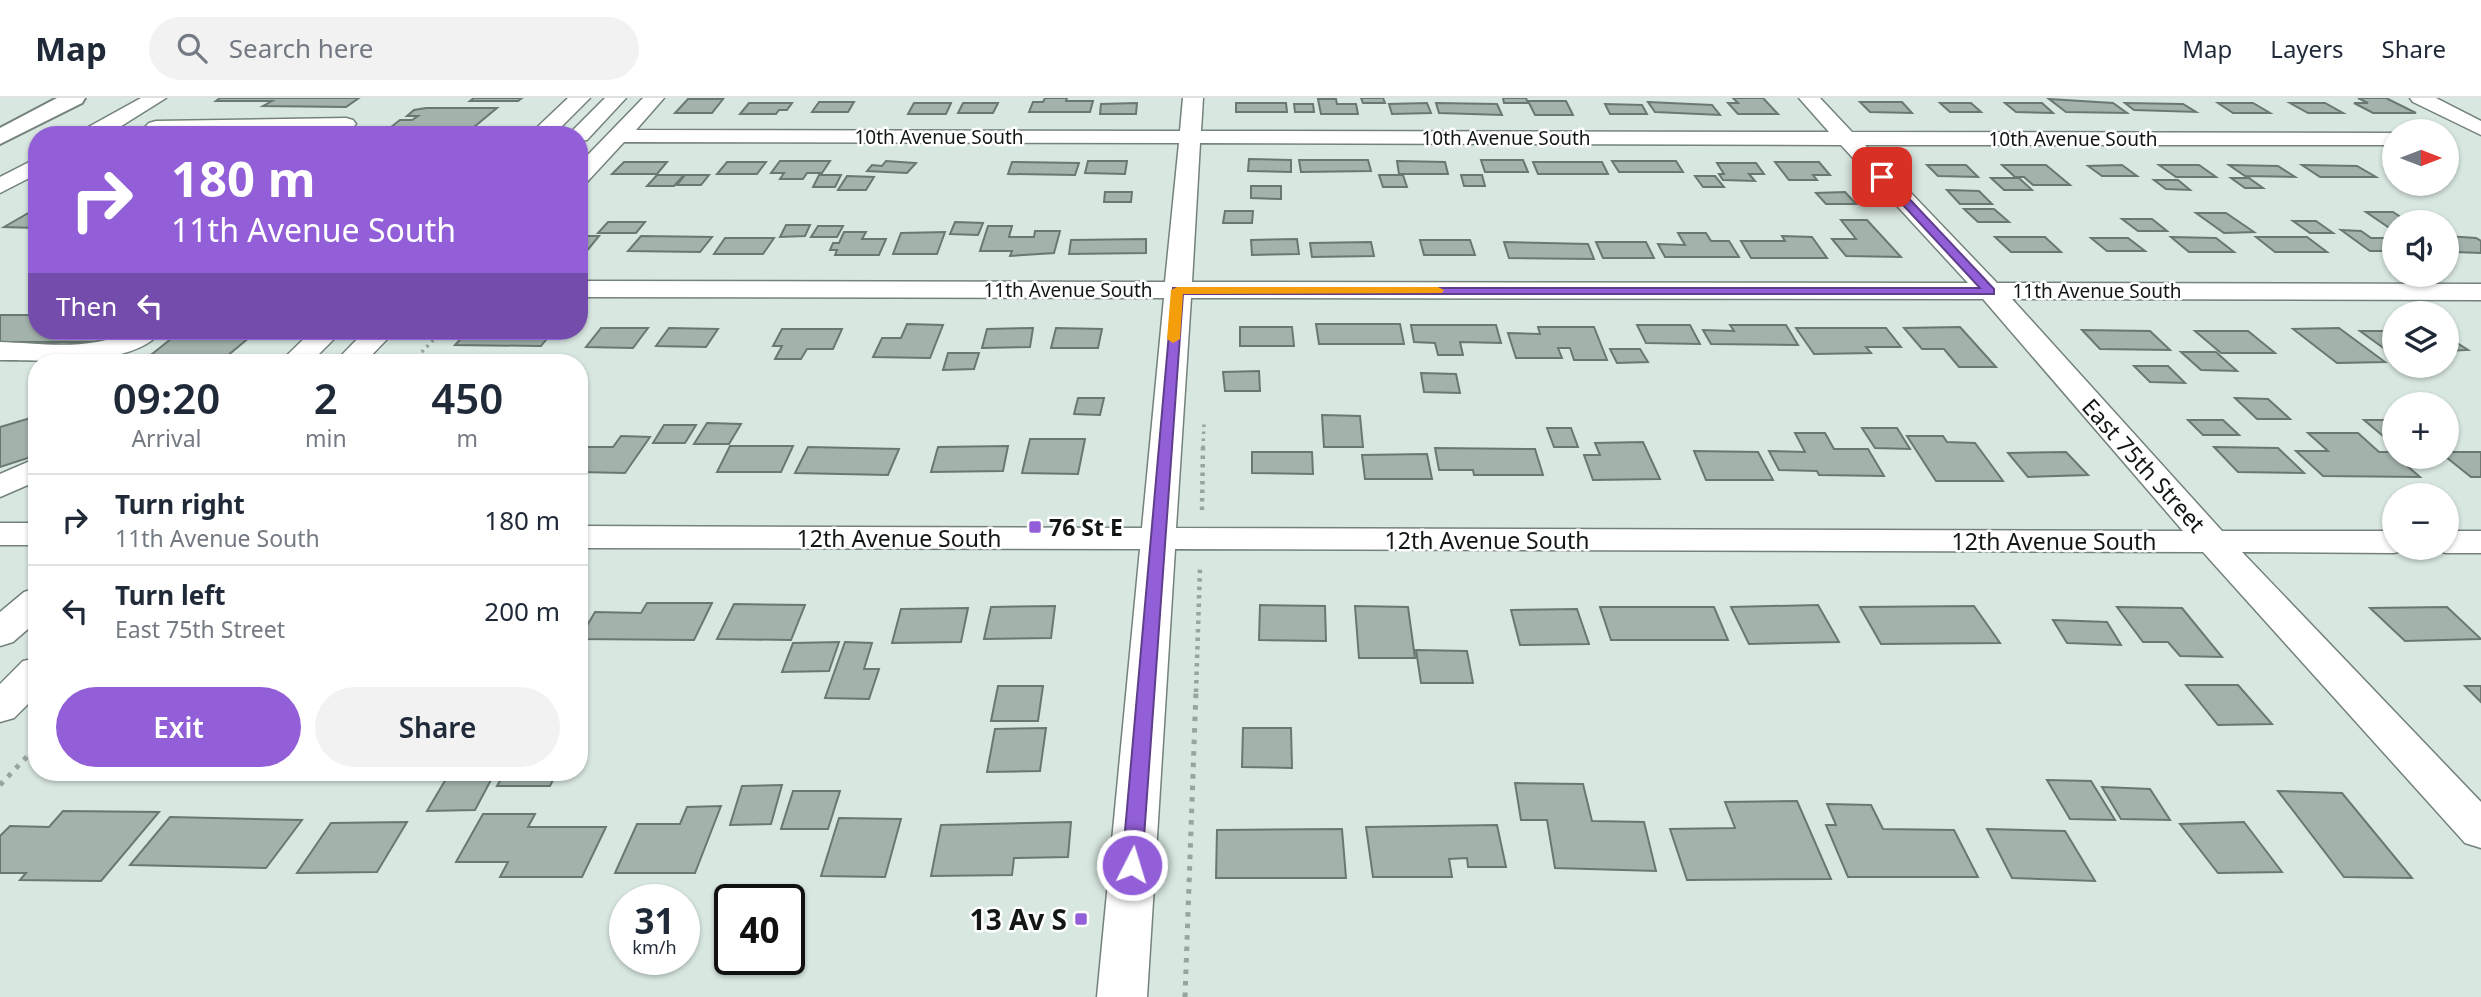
<!DOCTYPE html>
<html lang="en">
<head>
<meta charset="utf-8">
<style>
	body { margin:0; font-family:"Noto Sans",sans-serif; background:#f2f2f3; color:#1f2937; height:100vh; display:flex; flex-direction:column; font-size:26px; white-space:nowrap }
	* { box-sizing:border-box; margin:0 }
	p { font-size:23px; color:#747a83 }
	.icon { flex:none; width:38px; height:38px; fill:none; stroke:currentColor; stroke-width:2; stroke-linecap:round; stroke-linejoin:round }
	.map { position:relative; flex:1; overflow:hidden }
	.sheet { position:absolute; left:28px; top:256px; width:560px; height:427px; display:flex; flex-direction:column; background:#fff; border-radius:28px; box-shadow:0 2px 5px #0004 }
	.sheet>* { flex:none }
	.guide { position:absolute; left:28px; top:28px; width:560px; height:214px; border-radius:28px; box-shadow:0 2px 5px #0004; background:#925fd8; color:#fff; overflow:hidden }
	.needle { width:46px; rotate:90deg }
	.fabs { position:absolute; left:2382px; top:21px; display:grid; gap:14px }
	.fabs a { display:grid; place-items:center; width:77px; height:77px; border-radius:50%; background:#fff; box-shadow:0 2px 5px #0004; font-size:35px }
	.speed { position:absolute; left:609px; top:786px; display:flex; gap:14px; font-size:35px; font-weight:700; text-align:center }
	.speed>* { display:grid; place-content:center; width:91px; height:91px; border-radius:50%; background:#fff; box-shadow:0 2px 5px #0004; line-height:1 }
	.speed small { font-size:18px; font-weight:400 }
	.speed .limit { border:4px solid #111; border-radius:10px; background:#fff; color:#111 }
	.pin { position:absolute; display:grid; place-items:center; width:60px; height:60px; color:#fff; margin:-30px; border-radius:14px; box-shadow:0 4px 10px #0006 }
	.me { position:absolute; width:77px; margin:-38px; rotate:5deg; stroke-linejoin:round; filter:drop-shadow(0 0 5px #0008) }
	.turn { display:flex; align-items:center; gap:24px; height:147px; padding:0 28px; font-size:32px }
	.turn .icon { width:91px; height:91px; stroke-width:2.5 }
	.turn b { display:block; font-size:49px; line-height:60px }
	.then { display:flex; align-items:center; height:66px; padding:0 28px; background:#0003; gap:14px; font-size:26px }
	.eta { display:flex; justify-content:space-evenly; align-items:center; height:119px; text-align:center }
	.eta b { font-size:42px; font-weight:600; line-height:49px }
	.primary-button { display:flex; gap:14px; margin-top:auto; padding:14px 28px }
	.primary-button a { flex:1; height:80px; border-radius:42px; background:#925fd8; color:#fff; font-size:28px; font-weight:600; line-height:80px; text-align:center }
	.primary-button a+a { background:#f2f2f3; color:#1f2937 }
	ul { padding:0; list-style:none }
	li { display:flex; align-items:center; gap:21px; height:91px; padding:0 28px; border-top:2px solid #e0e1e3 }
	li div { flex:1 }
	li b { display:block; font-size:26px }
	li em { font-style:normal }
	header { display:flex; align-items:center; gap:42px; box-sizing:border-box; height:98px; padding:0 35px; background:#fff; border-bottom:2px solid #e0e1e3 }
	header strong { font-size:33px }
	nav { display:flex; gap:38px; margin-inline-start:auto; font-size:24px }
	.search { width:490px; height:63px; background:#f2f2f3; display:flex; align-items:center; gap:18px; box-sizing:border-box; padding:0 24px; border-radius:38px; color:#747a83; font-size:26px }
	.map>svg:first-child { display:block }
</style>
</head>
<body>
<header>
<strong>Map</strong>
<div class="search"><svg class="icon" aria-label="search" viewBox="0 0 24 24"><circle cx="10" cy="10" r="6"/><path d="M15 15l6 6"/></svg>Search here</div>
<nav><a>Map</a><a>Layers</a><a>Share</a></nav>
</header>
<div class="map">
<svg width="2481" height="899" viewBox="0 0 2481 899">
	<rect width="100%" height="100%" fill="#d8e7e0"/>
	<path fill="#a3b2ab" stroke="#6a7871" stroke-width="2" d="M220,0H359L346,9L263,8L272,3H216Z
		M474,0H522L518,3H470Z
		M1045,0H1067L1066,3H1093L1090,14H1029L1033,4H1043Z
		M1361,0H1383L1385,5H1363Z
		M1503,0H1526L1528,5H1504Z
		M1733,0H1763L1778,16H1738L1728,5H1738Z
		M2358,0H2386L2416,15H2373L2354,5H2368Z
		M688,1H723L712,15H675Z
		M1318,1H1336L1337,6H1356L1358,16H1321Z
		M2049,1L2113,5L2127,15L2066,14Z
		M1528,3H1566L1573,17H1535Z
		M819,4H854L848,14H812Z
		M1648,4L1712,7L1720,17L1655,14Z
		M1860,4H1902L1912,15L1870,14Z
		M749,5H792L787,12H779L776,16H740Z
		M914,5H951L946,16H908Z
		M963,5H998L993,15H958Z
		M1137,5L1136,16H1100L1101,6Z
		M1236,5H1286L1287,14H1236Z
		M1427,5L1431,15L1392,16L1389,6Z
		M1436,5L1497,6L1502,17L1439,15Z
		M1940,5H1971L1981,14H1950Z
		M2005,5H2042L2053,15L2016,14Z
		M2125,5L2183,6L2196,14L2134,12Z
		M2218,5H2253L2270,15H2233Z
		M2290,5H2325L2343,15H2308Z
		M1294,6H1313L1314,14H1295Z
		M1605,6L1642,7L1647,16H1610Z
		M426,10H497L474,29H469L461,36L381,37L400,22H412L418,18H407L414,12Z
		M1249,61L1291,62V74L1248,73Z
		M1299,62H1368L1371,73L1301,74Z
		M1481,62H1523L1528,74H1485Z
		M780,63H830L822,75H807L803,81H780L784,75H771Z
		M886,63L916,65L907,75L867,73L872,67L882,68Z
		M1088,63H1127L1125,76L1085,75Z
		M1397,63L1445,64L1448,76H1399Z
		M1612,63H1676L1683,74H1619Z
		M624,64H667L657,76H612Z
		M727,64H766L757,76H717Z
		M1012,64L1079,65L1075,77L1008,76Z
		M1533,64H1602L1608,76H1538Z
		M1775,64H1819L1830,77H1813L1817,82H1789Z
		M1717,65H1756L1764,76H1749L1755,83L1723,82L1719,76H1724Z
		M1927,67H1966L1978,79L1938,78Z
		M2002,67H2046L2070,87H2033L2024,79H2015Z
		M2122,67L2137,78H2102L2088,68Z
		M2159,67H2199L2216,79H2176Z
		M2229,67L2278,68L2295,79L2245,78Z
		M2302,67L2357,68L2376,79H2320Z
		M657,77H684L674,88H647Z
		M685,77H709L701,87H677Z
		M819,77H841L835,89H813Z
		M1379,77H1403L1407,89H1383Z
		M1461,77H1482L1485,88H1464Z
		M847,78L874,79L866,92H838Z
		M1695,78H1715L1724,89H1703Z
		M1991,80H2019L2032,92H2004Z
		M2231,80H2249L2263,90H2245Z
		M2154,82H2178L2190,92L2166,91Z
		M1251,88H1281V101L1251,100Z
		M1947,92L1979,93L1992,106H1960Z
		M1105,94H1132L1131,104H1104Z
		M1845,94L1856,106H1826L1816,95Z
		M37,110V130L4,129Z
		M1964,111H1994L2009,124H1978Z
		M1225,113H1253L1252,125H1223Z
		M2366,114H2393L2408,124H2394V129H2388Z
		M2196,115H2226L2254,134L2224,135Z
		M2122,121H2152L2167,133H2138Z
		M1841,122H1867L1901,159L1846,158L1832,141H1856Z
		M2293,123H2316L2333,135H2310Z
		M608,124H645L636,135H598Z
		M955,124L983,125L978,137L950,136Z
		M786,127H810L805,138L780,139Z
		M818,128H843L837,139H811Z
		M988,128H1012L1009,139H1034L1035,133H1060L1054,155L1010,158L1012,153H980Z
		M2341,132L2361,133L2371,140H2391L2394,143V153H2370Z
		M844,134H866L862,141H886L879,157H835L837,152H830L833,145H839Z
		M945,134L937,156H893L901,135Z
		M1678,135H1706L1711,143H1729L1739,159H1665L1658,146L1685,147Z
		M579,138H599L586,154H579Z
		M641,138L712,139L700,154L628,153Z
		M1782,138L1812,139L1827,160H1751L1741,143H1785Z
		M2446,138L2476,140L2481,143V155L2454,154L2446,150Z
		M1995,139H2045L2061,154H2011Z
		M2171,139L2216,140L2234,154H2189Z
		M2256,139H2307L2327,154H2275Z
		M725,140H774L763,156H714Z
		M2091,140H2128L2145,153H2107Z
		M1146,141V155L1069,156L1071,142Z
		M1297,141L1299,156L1252,157L1251,142Z
		M1420,142H1470L1475,157H1424Z
		M1371,144L1374,158L1312,159L1310,145Z
		M1504,144L1588,146L1594,161L1509,160Z
		M1596,144H1646L1654,160H1603Z
		M0,217H37V233H127L99,244H0Z
		M907,226L943,227L930,260L873,259L882,240H901Z
		M1316,226H1400L1404,246H1319Z
		M1411,227H1496L1501,245L1460,244L1463,257H1438L1435,245L1414,244Z
		M1637,227H1690L1700,246L1646,245Z
		M1730,227H1786L1798,247L1711,246L1703,232L1734,233Z
		M1240,229H1292L1294,248H1240Z
		M1538,229H1594L1607,262H1574L1570,250H1558L1562,260H1516L1508,235L1540,236Z
		M1960,229L1996,269H1959L1944,251H1922L1904,230Z
		M601,230H648L633,250L586,249Z
		M669,230L718,231L706,249L656,248Z
		M1033,230L1030,249L982,250L987,231Z
		M1056,230L1102,231L1098,250H1051Z
		M1796,230H1886L1901,249H1866L1871,255L1814,256Z
		M2339,230L2385,264L2337,265L2293,231Z
		M782,231H842L833,251H807L801,261H775L782,248H773Z
		M2082,232L2150,233L2170,252L2100,251Z
		M181,233H257L220,264H142Z
		M468,233H553L541,248L455,247Z
		M2195,233H2248L2275,255H2221Z
		M2360,233H2385L2394,237V254H2389Z
		M2446,238L2468,252L2446,253Z
		M1610,251H1640L1648,264L1617,265Z
		M2181,254H2216L2237,273L2201,272Z
		M948,255H979L974,271L943,272Z
		M2134,268H2168L2185,285L2150,284Z
		M1259,273L1260,293H1225L1223,274Z
		M1421,275L1456,276L1460,295L1424,294Z
		M1078,300H1104L1100,317L1074,316Z
		M2235,300L2268,301L2290,321H2257Z
		M1322,317L1360,318L1363,349H1324Z
		M37,318V357L0,369V329Z
		M2188,322H2223L2239,337H2203Z
		M2364,322H2394V343H2389Z
		M707,325L741,326L729,346H694Z
		M664,327H696L685,345H653Z
		M1547,330H1571L1578,349H1554Z
		M1862,330H1897L1910,351L1875,350Z
		M1795,335H1825L1834,351H1868L1884,378L1819,377L1817,373L1779,372L1769,353L1805,354Z
		M2308,335H2358L2379,354H2391L2420,379L2323,378L2296,353H2328Z
		M621,338L650,339L625,375L579,374V358L586,349H613Z
		M1907,338H1943L1947,344L1975,345L2003,383H1936Z
		M1030,341H1085L1078,376L1022,375Z
		M1643,344L1660,381L1593,382L1584,357H1600L1595,345Z
		M730,348H793L781,374H717Z
		M1008,348L1003,373L931,374L938,349Z
		M808,349L899,351L888,377L795,375Z
		M2214,349L2278,350L2304,375L2238,374Z
		M1435,350L1535,351L1543,377H1474L1473,372H1439Z
		M1694,353L1758,354L1773,382H1706Z
		M1252,354H1312L1313,376L1252,375Z
		M2066,354L2088,377L2028,379L2008,355Z
		M2446,354H2481V379H2471L2446,359Z
		M1427,356L1432,381H1365L1362,357Z
		M647,505H712L694,542L579,541L595,514L641,515Z
		M734,506L805,507L791,542L717,541Z
		M1260,507L1325,508L1326,543L1259,542Z
		M1818,507L1839,544L1749,546L1731,509Z
		M1055,508L1051,540L984,541L991,509Z
		M1355,508L1408,509L1415,560H1359Z
		M1974,508L2000,545L1881,546L1860,509Z
		M1600,509H1714L1728,542H1611Z
		M2117,509L2182,510L2222,559L2180,558L2168,544H2143Z
		M2447,509L2481,541L2405,543L2370,510Z
		M968,510L961,544L892,545L901,511Z
		M1577,511L1589,546L1520,547L1511,512Z
		M2053,522L2107,524L2121,547L2067,545Z
		M839,544L829,573L782,574L793,545Z
		M845,544L872,545L864,571H879L869,601L825,600Z
		M1416,552L1467,553L1473,585H1421Z
		M2186,587H2238L2272,626L2218,627Z
		M998,588H1043L1038,623H991Z
		M2465,588H2481V604Z
		M1046,630L1040,673L987,674L995,631Z
		M1243,630H1291L1292,670L1242,669Z
		M505,674H557L550,688H497Z
		M492,680L475,712L427,713L446,681Z
		M2047,682L2091,683L2115,722L2070,721Z
		M1515,685L1583,686L1592,723L1644,724L1656,773L1555,770L1547,722H1521Z
		M782,687L771,726L730,727L742,688Z
		M2102,689L2150,691L2170,722L2121,721Z
		M793,693H840L828,731H781Z
		M2278,693L2342,695L2412,780L2344,779Z
		M1797,703L1831,781L1687,782L1670,731L1735,730L1725,704Z
		M1827,706L1871,707L1883,731L1954,732L1978,779H1848L1826,727H1836Z
		M721,708L695,775H615L637,726H680L687,709Z
		M63,713L159,714L101,783L20,782L26,775H0V738L10,728L49,729Z
		M483,716H535L528,729H606L582,779H500L508,764H456Z
		M170,719L302,722L266,770L130,767Z
		M839,720L901,721L885,779L821,778Z
		M407,724L377,774L297,775L331,725Z
		M1071,724L1068,759L1014,760L1012,777L931,778L941,727Z
		M2244,724L2282,774L2218,775L2180,726Z
		M1497,727L1506,769H1468L1467,760L1449,761L1452,779H1373L1366,729Z
		M1342,731L1346,780H1216L1217,732Z
		M1987,731L2065,733L2095,783L2012,780Z"/>
	<g fill="none" stroke-linecap="round" stroke-linejoin="round">
		<g stroke="#74827b" stroke-width="3">
			<path id="minor" d="M141,0H166L107,37H80L83,32Z
				M568,0H590L553,37H529Z
				M605,0H626L587,42L579,43V37H568Z
				M643,0H664L636,32L1180,33L1183,0H1203L1201,33L1829,34L1799,0H1820L1852,34L2394,35V47H1865L1997,185L2481,186V202L2012,201L2222,433H2394V450H2408L2406,452L2394,455L2242,454L2481,704V750L2465,745L2203,454L1175,451L1147,899H1097L1140,451L579,450V428L1142,430L1164,200L579,199V183L1165,184L1179,45L624,44L587,84L579,86V66ZM1200,45L1841,47L1968,185L1192,184ZM1191,200L1983,201L2183,433L1176,430Z
				M2410,0H2436L2481,23V37L2413,4Z
				M346,20L353,22L356,26L344,37H319L322,33L156,35L149,33L145,29L149,25L156,23Z
				M37,60V76L0,95V79Z
				M128,233H161C135,270 41,262 0,262V244C39,245 92,254 128,233Z
				M312,233H342L311,264H280Z
				M365,233H395L365,264H335Z
				M37,360V383L0,399V376Z
				M0,425H37V447H0Z
				M2446,433H2481V455H2446L2434,452L2432,450H2446Z
				M37,490V523L13,544L0,548V514L24,494Z
				M37,560V597L14,620L0,624V586L23,563Z"/>
		</g>
		<g stroke="#74827b" stroke-width="4">
			<path id="highway" d="M57,0H85L82,5L0,46V30Z"/>
		</g>
		<path stroke="#98a49e" stroke-width="3.5" stroke-dasharray="2.5 4.5" stroke-linecap="butt" d="M412,264L442,233
			M1203,350L1204,326"/>
		<path stroke="#98a49e" stroke-width="4.5" stroke-dasharray="3.5 5" stroke-linecap="butt" d="M1202,412L1203,348
			M1196,594L1200,470"/>
		<path stroke="#98a49e" stroke-width="5" stroke-dasharray="4.5 7" stroke-linecap="butt" d="M0,687L37,648
			M1185,899L1196,592"/>
		<use href="#minor" fill="#fff" fill-rule="evenodd"/>
		<use href="#highway" fill="#fff" fill-rule="evenodd"/>
	</g>
	<path fill="#925fd8" stroke="#5f3e8c" stroke-width="2" d="M1879,76H1886L1994,191V196H1183L1142,767L1139,773L1132,775L1125,773L1122,767L1173,190H1980L1879,81Z"/>
	<path fill="#f59e0b" d="M1438,189L1444,192L1442,195L1183,196L1180,241L1173,245L1167,241L1171,192L1177,189Z"/>
	<g fill="#925fd8" stroke="#fff" stroke-width="2.5">
		<rect x="1028" y="422" width="14" height="14" rx="3.5"/>
		<rect x="1074" y="814" width="14" height="14" rx="3.5"/>
	</g>
	<g text-anchor="middle" dominant-baseline="central" stroke-width="5" stroke-linejoin="round" paint-order="stroke">
		<g font-size="19" fill="#121715" stroke="#fff">
			<text x="939" y="39">10th Avenue South</text>
			<text x="1506" y="40">10th Avenue South</text>
			<text x="2073" y="41">10th Avenue South</text>
			<text x="1068" y="192">11th Avenue South</text>
			<text x="2097" y="193">11th Avenue South</text>
		</g>
		<g font-size="23" fill="#121715" stroke="#fff">
			<text transform="translate(2144 367) rotate(48)">East 75th Street</text>
			<text x="899" y="440">12th Avenue South</text>
			<text x="1487" y="442">12th Avenue South</text>
			<text x="2054" y="443">12th Avenue South</text>
		</g>
		<g font-size="23" font-weight="bold" fill="#121715" stroke="#fff" text-anchor="start">
			<text x="1049" y="429">76 St E</text>
		</g>
		<g font-size="28" font-weight="bold" fill="#121715" stroke="#fff" text-anchor="end">
			<text x="1067" y="821">13 Av S</text>
		</g>
	</g>
</svg>
<div class="fabs">
<a><svg class="needle" viewBox="-14 -14 28 28"><path d="M0-13l5 13h-10z" fill="#e53935"/><path d="M0 13l5-13h-10z" fill="#747a83"/></svg></a>
<a><svg class="icon" aria-label="sound" viewBox="0 0 24 24"><path d="M4 9h4l5-4v14l-5-4H4zM17 9q2 3 0 6"/></svg></a>
<a><svg class="icon" aria-label="layers" viewBox="0 0 24 24"><path d="M12 4l9 5-9 5-9-5zM3 14l9 5 9-5"/></svg></a>
<a>+</a>
<a>−</a>
</div>
<div class="speed"><div>31<small>km/h</small></div><div class="limit">40</div></div>
<div class="pin" style="left:1882px;top:79px;background:#d93025"><svg class="icon" aria-label="arrive" viewBox="0 0 24 24"><path d="M6 21V4h12l-3 4 3 4H6"/></svg></div>
<svg class="me" style="left:1132px;top:767px" viewBox="-20 -20 40 40"><circle r="17" fill="#925fd8" stroke="#fff" stroke-width="3"/><path d="M0-11L8 9 0 5-8 9z" fill="#fff"/></svg>
<div class="guide">
<div class="turn"><svg class="icon" aria-label="right" viewBox="0 0 24 24"><path d="M7 20v-9h11M14 6l5 5-5 5"/></svg><div><b>180 m</b>11th Avenue South</div></div>
<div class="then">Then<svg class="icon" aria-label="left" viewBox="0 0 24 24"><path d="M17 20v-9H6M10 6l-5 5 5 5"/></svg></div>
</div>
<section class="sheet">
<div class="eta">
<div><b>09:20</b><p>Arrival</p></div>
<div><b>2</b><p>min</p></div>
<div><b>450</b><p>m</p></div>
</div>
<ul>
<li><svg class="icon" aria-label="right" viewBox="0 0 24 24"><path d="M7 20v-9h11M14 6l5 5-5 5"/></svg><div><b>Turn right</b><p>11th Avenue South</p></div><em>180 m</em></li>
<li><svg class="icon" aria-label="left" viewBox="0 0 24 24"><path d="M17 20v-9H6M10 6l-5 5 5 5"/></svg><div><b>Turn left</b><p>East 75th Street</p></div><em>200 m</em></li>
</ul>
<div class="primary-button"><a>Exit</a><a>Share</a></div>
</section>
</div>
</body>
</html>
